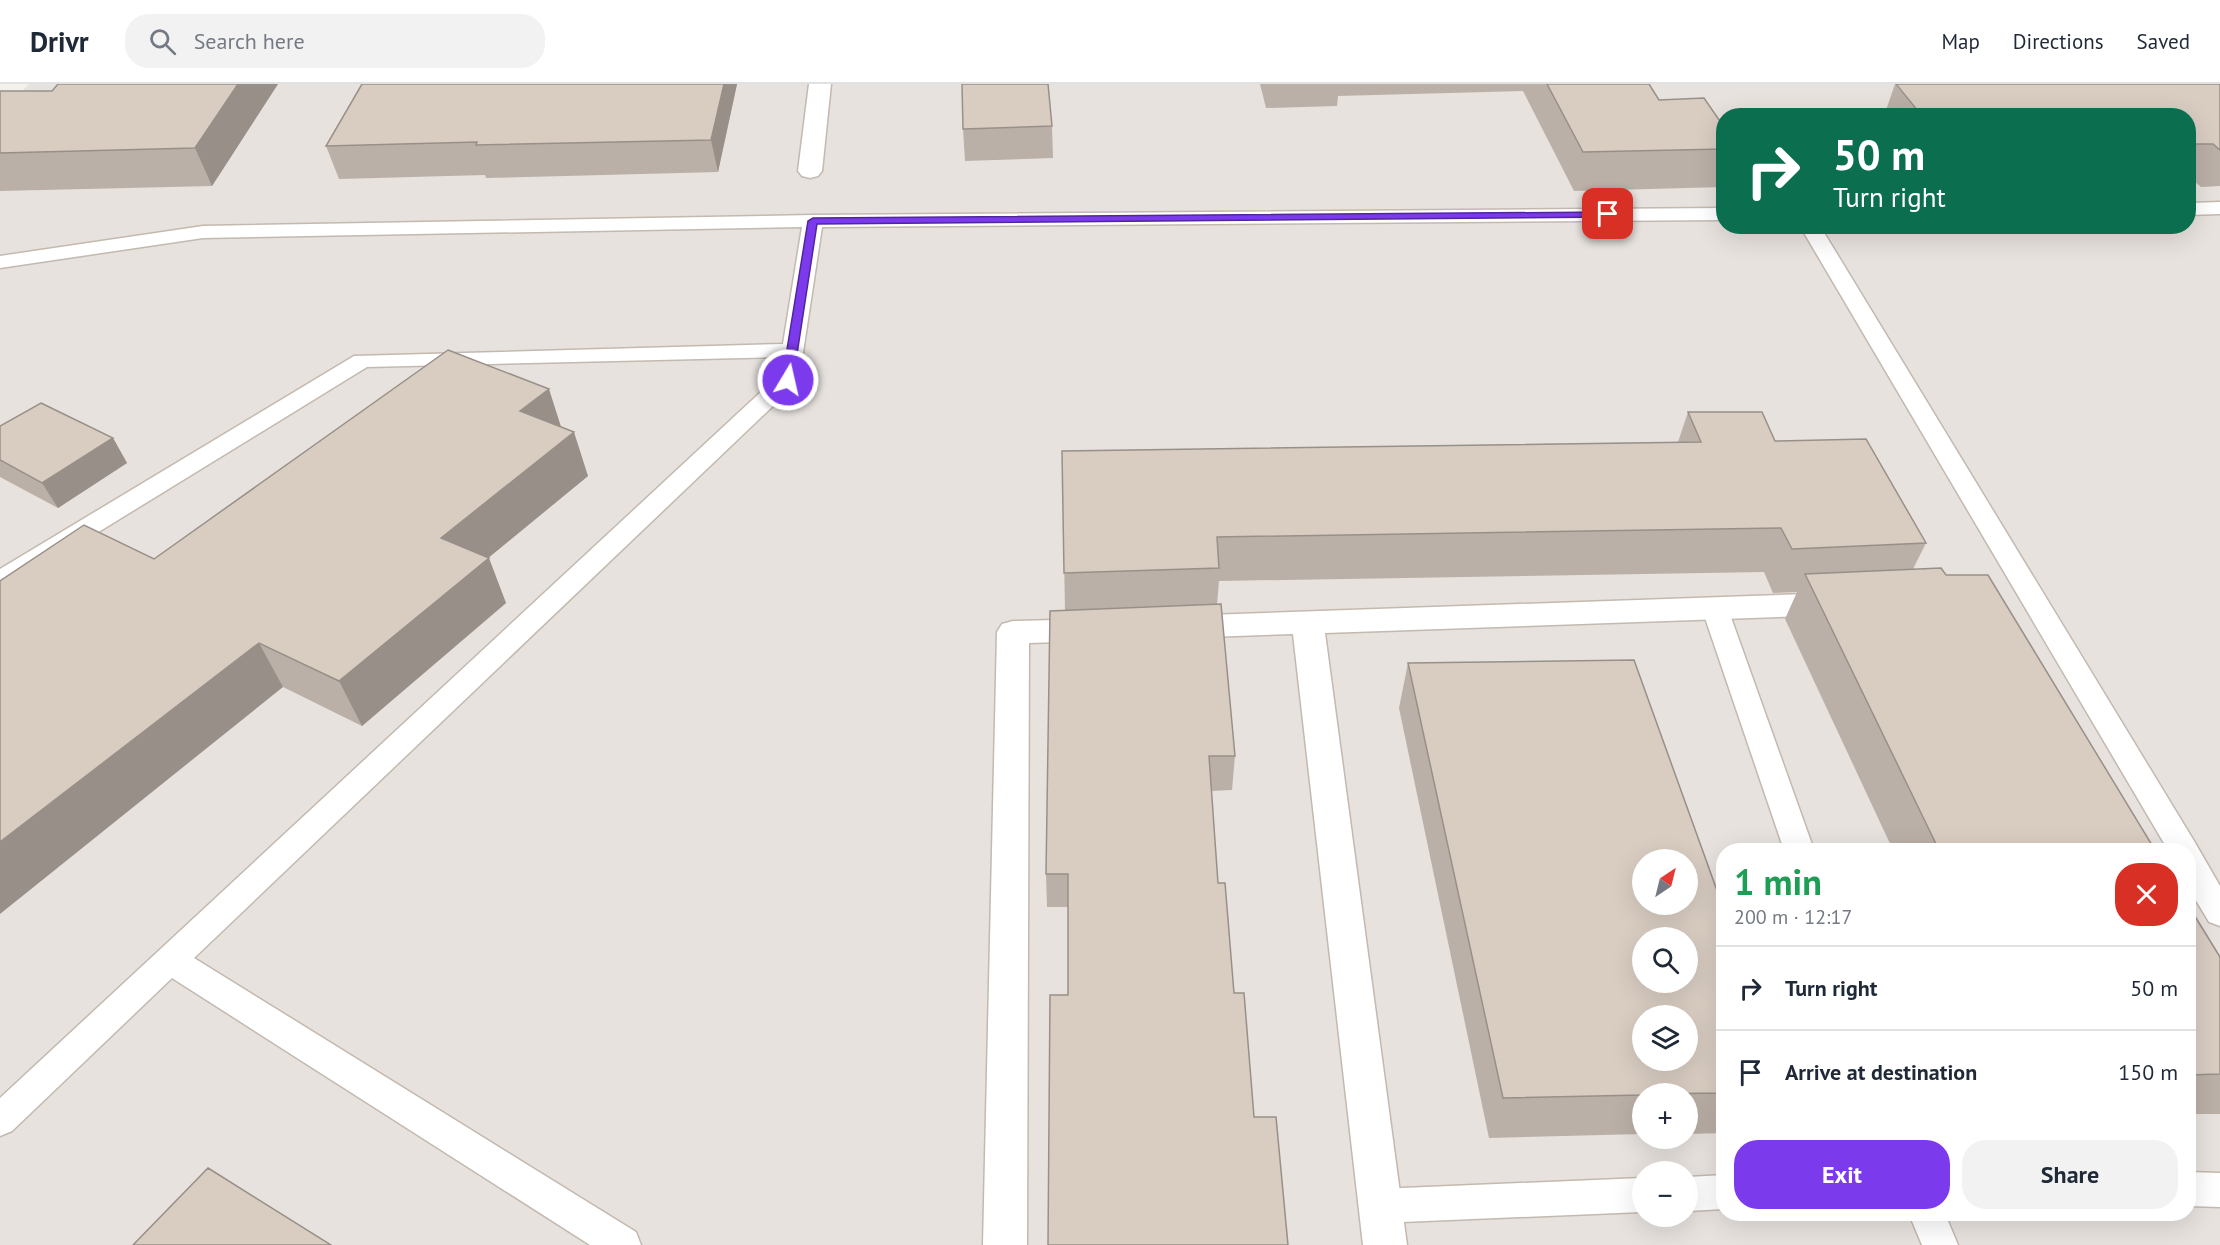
<!DOCTYPE html>
<html lang="en">
<head>
<meta charset="utf-8">
<style>
	body { margin:0; font-family:"PT Sans",sans-serif; background:#f2f2f3; color:#1f2937; height:100vh; display:flex; flex-direction:column; font-size:22px; white-space:nowrap }
	* { box-sizing:border-box; margin:0 }
	p { font-size:20px; color:#747a83 }
	.icon { flex:none; width:33px; height:33px; fill:none; stroke:currentColor; stroke-width:2; stroke-linecap:round; stroke-linejoin:round }
	.map { position:relative; flex:1; overflow:hidden }
	.details { position:absolute; left:1716px; top:759px; width:480px; height:378px; display:flex; flex-direction:column; background:#fff; border-radius:24px; box-shadow:0 6px 24px #0002 }
	.details>* { flex:none }
	.hud { position:absolute; left:1716px; top:24px; width:480px; height:126px; border-radius:24px; box-shadow:0 6px 24px #0002; background:#0b6e4f; color:#fff; overflow:hidden }
	.needle { width:39px; rotate:35deg }
	.fabs { position:absolute; left:1632px; top:765px; display:grid; gap:12px }
	.fabs a { display:grid; place-items:center; width:66px; height:66px; border-radius:50%; background:#fff; box-shadow:0 6px 24px #0002; font-size:30px }
	.pin { position:absolute; display:grid; place-items:center; width:51px; height:51px; color:#fff; margin:-26px; border-radius:12px; box-shadow:0 3px 9px #0006 }
	.me { position:absolute; width:66px; margin:-33px; rotate:9deg; stroke-linejoin:round; filter:drop-shadow(0 0 4px #0008) }
	.turn { display:flex; align-items:center; gap:21px; height:126px; padding:0 18px; font-size:27px }
	.turn .icon { width:78px; height:78px; stroke-width:2.5 }
	.turn b { display:block; font-size:42px; line-height:51px }
	.round { display:grid; place-items:center; flex:none; width:63px; height:63px; border-radius:24px; background:#f2f2f3 }
	.overview { display:flex; align-items:center; justify-content:space-between; height:102px; padding:0 18px }
	h1 { font-size:36px; font-weight:600; line-height:45px; color:#1e9e55 }
	.action { display:flex; gap:12px; margin-top:auto; padding:12px 18px }
	.action a { flex:1; height:69px; border-radius:24px; background:#7c3aed; color:#fff; font-size:24px; font-weight:600; line-height:69px; text-align:center }
	.action a+a { background:#f2f2f3; color:#1f2937 }
	ul { padding:0; list-style:none }
	li { display:flex; align-items:center; gap:18px; height:84px; padding:0 18px; border-top:2px solid #e0e1e3 }
	li div { flex:1 }
	li b { display:block; font-size:22px }
	li em { font-style:normal }
	header { display:flex; align-items:center; gap:36px; box-sizing:border-box; height:84px; padding:0 30px; background:#fff; border-bottom:2px solid #e0e1e3 }
	header strong { font-size:28px }
	nav { display:flex; gap:33px; margin-inline-start:auto; font-size:21px }
	.search { width:420px; height:54px; background:#f2f2f3; display:flex; align-items:center; gap:15px; box-sizing:border-box; padding:0 21px; border-radius:24px; color:#747a83; font-size:22px }
	.map>svg:first-child { display:block }
</style>
</head>
<body>
<header>
<strong>Drivr</strong>
<div class="search"><svg class="icon" aria-label="search" viewBox="0 0 24 24"><circle cx="10" cy="10" r="6"/><path d="M15 15l6 6"/></svg>Search here</div>
<nav><a>Map</a><a>Directions</a><a>Saved</a></nav>
</header>
<div class="map">
<svg width="2220" height="1161" viewBox="0 0 2220 1161">
	<rect width="100%" height="100%" fill="#f5f0e9"/>
	<path fill="#e7e2de" fill-rule="evenodd" d="M29,0H2220V1161H0V30ZM1724,32H2188V142H1724ZM1724,766H2188V1130H1724ZM1642,776H1688V820H1642ZM1642,854H1688V898H1642ZM1642,932H1688V976H1642ZM1642,1010H1688V1054H1642ZM1642,1088H1688V1132H1642Z"/>
	<g fill="none" stroke-linecap="round" stroke-linejoin="round">
		<g stroke="#c3b9af" stroke-width="3">
			<path id="service" d="M2220,118V130L2188,131V119Z
				M1724,124V136L822,143L799,295L796,300L194,874L636,1148L641,1161H590L172,894L12,1047L0,1052V1014L777,293L781,273L367,283L9,503L0,506V485L354,272L783,260L802,143L203,154L0,184V172L203,142L813,131Z
				M1800,142H1820L2194,757L2220,802V842L2209,838L2188,803V766H2168Z
				M1715,516L1724,519L1728,525L1814,766H1784L1702,525L1706,519Z
				M2188,1088L2220,1089V1123L2188,1122Z
				M1724,1091V1125L1688,1127V1093Z
				M1642,1094V1128L1379,1139L1366,1134L1361,1122L1366,1110L1379,1105Z
				M1909,1130H1945L1958,1161H1922Z"/>
		</g>
		<g stroke="#c3b9af" stroke-width="3">
			<path id="minor" d="M809,0H831L822,87L818,92L810,94L802,92L798,87Z
				M1835,509L1846,512L1851,520L1846,528L1835,531L1325,549L1407,1161H1363L1293,550L1179,554L1168,551L1163,543L1168,535L1179,532Z
				M1095,535L1106,538L1111,546L1106,554L1095,557L1029,559L1027,1161H983L997,548L1002,540L1013,537Z"/>
		</g>
		<use href="#service" fill="#fff" fill-rule="evenodd"/>
		<use href="#minor" fill="#fff" fill-rule="evenodd"/>
	</g>
	<path fill="#bbb0a7" d="M278,0L212,102L0,107V7H52Z
		M737,0L718,88L486,94L485,91L339,95L326,62Z
		M1260,0H1649L1659,16L1724,43V103L1574,107L1523,7L1338,12L1337,22L1266,24Z
		M1895,0L1922,32H1884Z
		M2220,0V102L2201,103L2193,96H2188V32Z
		M1052,42L1053,74L965,77L963,45Z
		M1688,328L1775,357L1926,459L1913,485L1946,491L2155,766H1893L1785,535L1797,508L1773,509L1764,488L1219,497L1217,520L1235,672L1232,706L1211,707L1218,799L1234,909L1254,1033L1288,1161L1068,911V823H1047L1046,790L1065,526L1062,367L1678,358Z
		M0,342L113,354L127,379L58,424L0,393Z
		M561,343L588,392L488,474L506,519L362,642L283,603L154,475Z
		M1408,579L1724,826V1049L1688,1050V1010H1642V1050L1489,1054L1399,624Z
		M2188,821L2220,873V1030H2188Z"/>
	<path fill="#989088" d="M238,0H278L212,102L195,64Z
		M724,0H737L718,88L711,56Z
		M549,305L563,349L520,327Z
		M574,348L588,392L459,498L441,454Z
		M113,354L127,379L58,424L42,399Z
		M489,474L506,519L362,642L339,597Z
		M259,559L283,603L0,830V758Z"/>
	<path fill="#d9cdc2" stroke="#989088" stroke-width="1.5" fill-rule="evenodd" d="M58,0H238L195,64L0,69V7H52Z
		M362,0H724L711,56L476,61L477,58L326,62Z
		M962,0H1048L1052,42L963,45Z
		M1547,0H1649L1659,16L1704,14L1724,43V65L1583,68Z
		M1896,0H2220V66L2213,60H2188V32H1922Z
		M448,266L549,305L520,327L574,348L441,454L489,474L339,597L259,559L0,758V497L84,441L154,475Z
		M41,319L113,354L42,399L0,376V342Z
		M1688,328H1762L1775,357L1866,355L1926,459L1792,465L1781,444L1217,453L1219,484L1064,489L1062,367L1701,358Z
		M1941,484L1946,491H1988L2155,766H1939L1805,490Z
		M1221,520L1235,672H1209L1218,799H1225L1234,909H1244L1254,1033H1276L1288,1161H1048L1050,911H1068V790H1046L1050,527Z
		M1634,576L1724,826V1009L1642,1010V1011L1503,1014L1408,579ZM1642,776H1688V820H1642ZM1642,854H1688V898H1642ZM1642,932H1688V976H1642Z
		M2188,821L2220,873V990L2188,991Z
		M208,1084L331,1161H133Z"/>
	<path fill="#7c3aed" stroke="#51269a" stroke-width="1.5" d="M1608,128H1612V133L817,140L793,296L788,299L782,296L808,137L813,134Z"/>
</svg>
<div class="fabs">
<a><svg class="needle" viewBox="-14 -14 28 28"><path d="M0-13l5 13h-10z" fill="#e53935"/><path d="M0 13l5-13h-10z" fill="#747a83"/></svg></a>
<a><svg class="icon" aria-label="search" viewBox="0 0 24 24"><circle cx="10" cy="10" r="6"/><path d="M15 15l6 6"/></svg></a>
<a><svg class="icon" aria-label="layers" viewBox="0 0 24 24"><path d="M12 4l9 5-9 5-9-5zM3 14l9 5 9-5"/></svg></a>
<a>+</a>
<a>−</a>
</div>
<div class="pin" style="left:1608px;top:130px;background:#d93025"><svg class="icon" aria-label="arrive" viewBox="0 0 24 24"><path d="M6 21V4h12l-3 4 3 4H6"/></svg></div>
<svg class="me" style="left:788px;top:296px" viewBox="-20 -20 40 40"><circle r="17" fill="#7c3aed" stroke="#fff" stroke-width="3"/><path d="M0-11L8 9 0 5-8 9z" fill="#fff"/></svg>
<div class="hud">
<div class="turn"><svg class="icon" aria-label="right" viewBox="0 0 24 24"><path d="M7 20v-9h11M14 6l5 5-5 5"/></svg><div><b>50 m</b>Turn right</div></div>
</div>
<section class="details">
<div class="overview"><div><h1>1 min</h1><p>200 m · 12:17</p></div><a class="round" style="background:#d93025;color:#fff"><svg class="icon" aria-label="close" viewBox="0 0 24 24"><path d="M6 6l12 12M18 6L6 18"/></svg></a></div>
<ul>
<li><svg class="icon" aria-label="right" viewBox="0 0 24 24"><path d="M7 20v-9h11M14 6l5 5-5 5"/></svg><div><b>Turn right</b></div><em>50 m</em></li>
<li><svg class="icon" aria-label="arrive" viewBox="0 0 24 24"><path d="M6 21V4h12l-3 4 3 4H6"/></svg><div><b>Arrive at destination</b></div><em>150 m</em></li>
</ul>
<div class="action"><a>Exit</a><a>Share</a></div>
</section>
</div>
</body>
</html>
